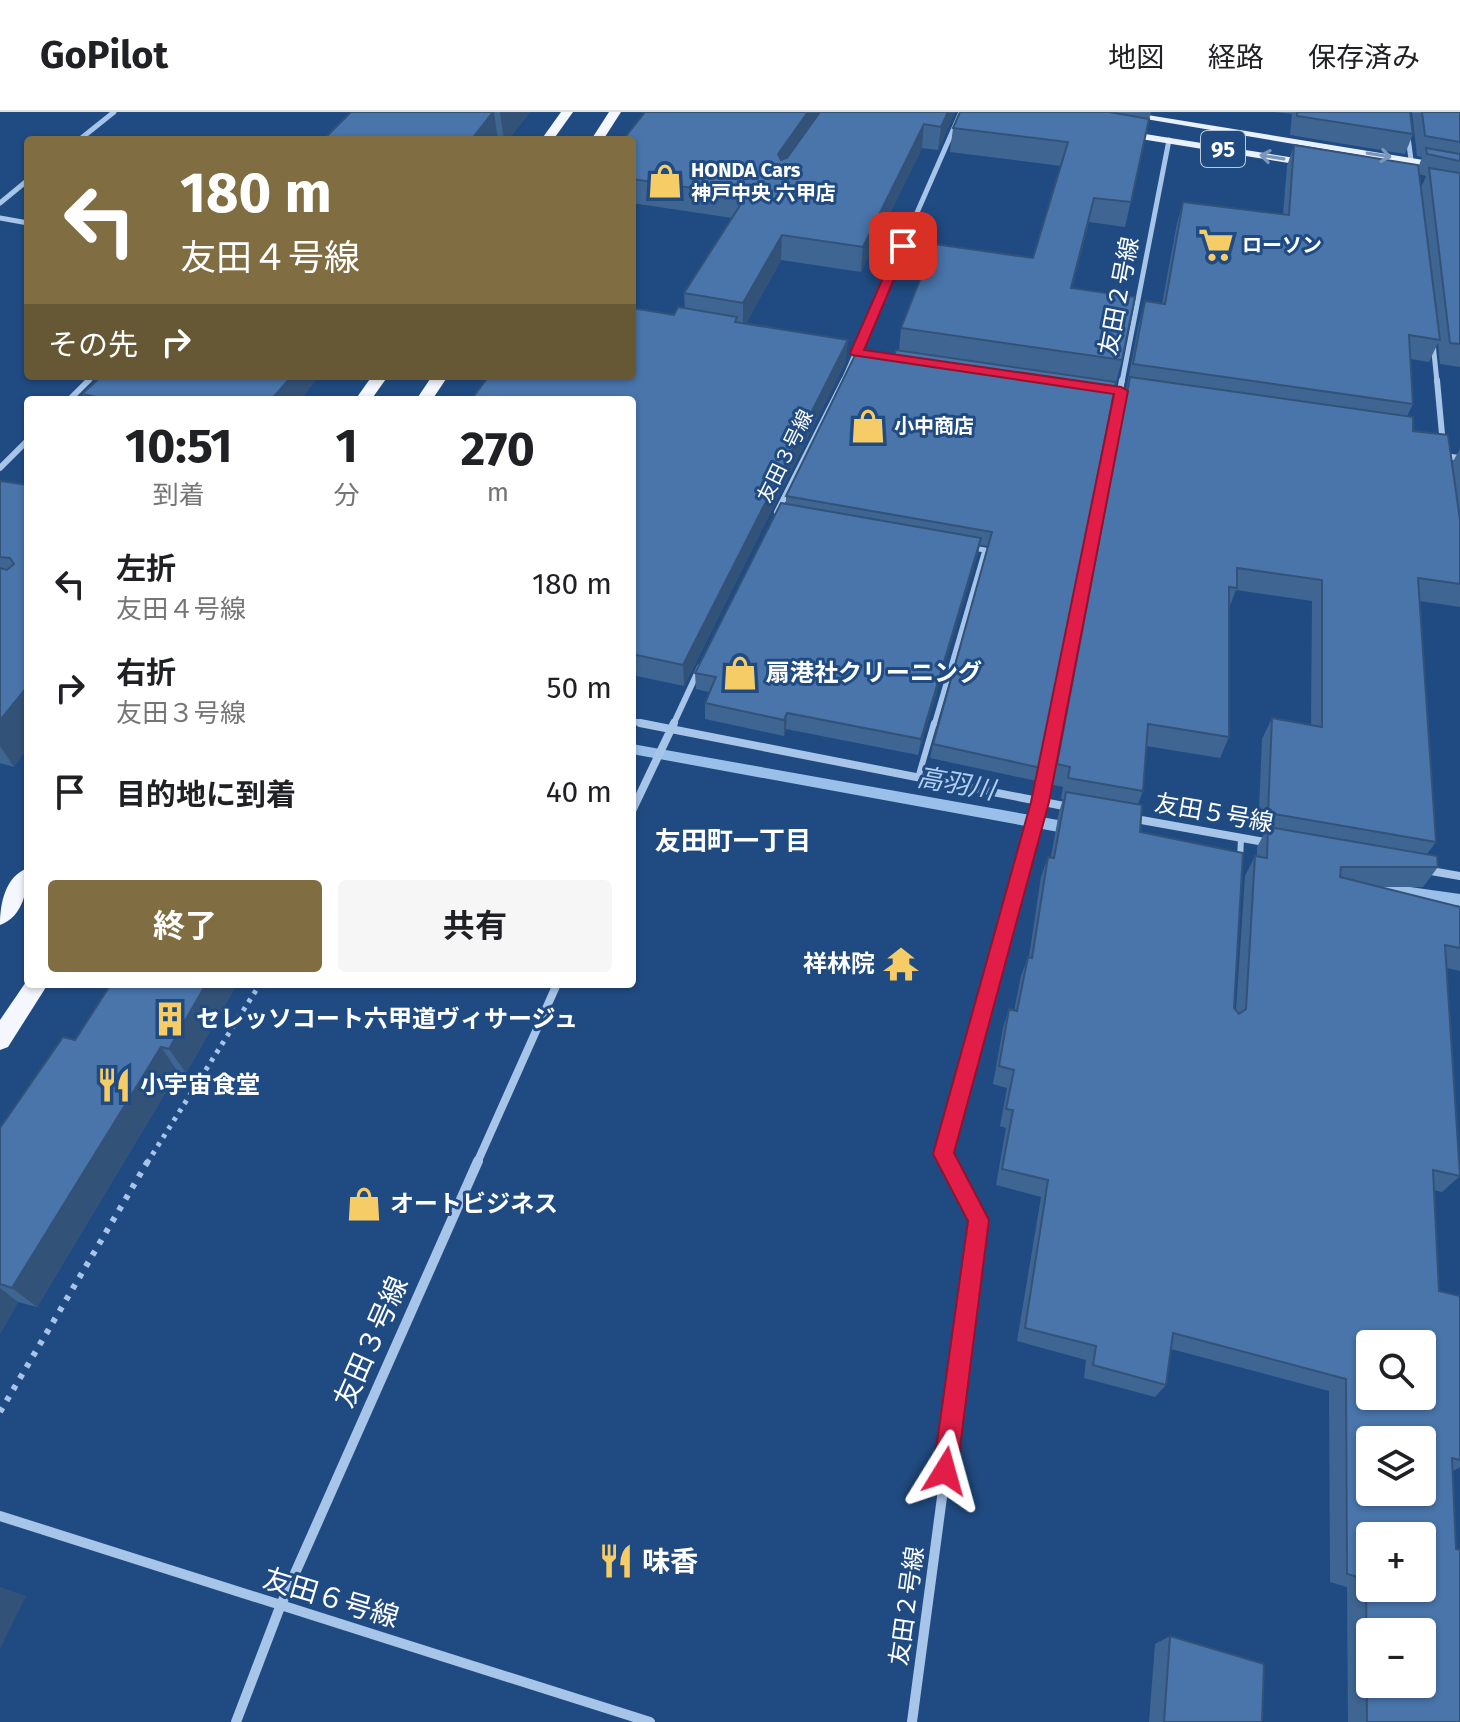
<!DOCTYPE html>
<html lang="ja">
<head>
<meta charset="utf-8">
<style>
	body { margin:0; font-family:"Fira Sans","Noto Sans JP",sans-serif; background:#f6f6f6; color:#202124; height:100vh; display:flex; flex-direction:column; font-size:30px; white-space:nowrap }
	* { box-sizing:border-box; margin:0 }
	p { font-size:26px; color:#757577 }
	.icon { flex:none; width:44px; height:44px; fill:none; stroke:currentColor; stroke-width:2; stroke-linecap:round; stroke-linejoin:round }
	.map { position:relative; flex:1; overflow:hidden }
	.details { position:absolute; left:24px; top:284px; width:612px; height:592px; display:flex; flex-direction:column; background:#fff; border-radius:8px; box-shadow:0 2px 6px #0004 }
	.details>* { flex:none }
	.banner { position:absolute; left:24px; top:24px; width:612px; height:244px; border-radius:8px; box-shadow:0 2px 6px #0004; background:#806e42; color:#fff; overflow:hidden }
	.controls { position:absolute; left:1356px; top:1218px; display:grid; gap:16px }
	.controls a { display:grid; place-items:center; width:80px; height:80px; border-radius:8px; background:#fff; box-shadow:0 2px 6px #0004; font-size:40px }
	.pin { position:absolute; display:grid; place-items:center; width:68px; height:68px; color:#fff; margin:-34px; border-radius:16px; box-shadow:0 4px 12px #0006 }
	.me { position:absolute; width:88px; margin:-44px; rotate:8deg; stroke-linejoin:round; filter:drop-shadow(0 0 6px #0008) }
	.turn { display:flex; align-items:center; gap:28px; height:168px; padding:0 24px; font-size:36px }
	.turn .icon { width:104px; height:104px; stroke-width:2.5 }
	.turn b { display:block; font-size:56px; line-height:68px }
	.then { display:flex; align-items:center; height:76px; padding:0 24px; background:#0003; gap:16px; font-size:30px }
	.eta { display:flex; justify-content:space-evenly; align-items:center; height:136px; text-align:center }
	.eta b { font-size:48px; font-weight:700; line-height:56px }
	.primary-button { display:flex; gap:16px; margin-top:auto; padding:16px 24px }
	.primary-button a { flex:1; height:92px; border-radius:8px; background:#806e42; color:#fff; font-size:32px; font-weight:700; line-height:92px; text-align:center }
	.primary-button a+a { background:#f6f6f6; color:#202124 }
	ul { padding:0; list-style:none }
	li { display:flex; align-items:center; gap:24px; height:104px; padding:0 24px }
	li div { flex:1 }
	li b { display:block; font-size:30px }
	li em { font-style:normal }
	header { display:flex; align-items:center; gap:48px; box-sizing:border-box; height:112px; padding:0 40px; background:#fff; border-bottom:2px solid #e0e0e0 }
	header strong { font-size:38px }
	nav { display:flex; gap:44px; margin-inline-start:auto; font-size:28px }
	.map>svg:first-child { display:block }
</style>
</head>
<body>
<header>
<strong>GoPilot</strong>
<nav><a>地図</a><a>経路</a><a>保存済み</a></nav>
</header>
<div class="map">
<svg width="1460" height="1610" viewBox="0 0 1460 1610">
	<rect width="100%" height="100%" fill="#204b82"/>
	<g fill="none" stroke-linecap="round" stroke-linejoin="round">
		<path fill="#9ac0ea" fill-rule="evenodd" d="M632,632L1075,711L1083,717L1075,723L632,642Z
			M1381,771L1460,782V794L1375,781L1373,777L1375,773Z"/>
		<path stroke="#a7c5e9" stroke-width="5" stroke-dasharray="4 6" stroke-linecap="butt" d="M147,1051L260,872"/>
		<path stroke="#a7c5e9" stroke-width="6" stroke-dasharray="5 8" stroke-linecap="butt" d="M0,1300L148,1049"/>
		<path stroke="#a7c5e9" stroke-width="5" d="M934,613L985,438L973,436"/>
		<path stroke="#a7c5e9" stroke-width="6" d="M918,666L934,611
			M1240,748L1241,726"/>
		<path stroke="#a7c5e9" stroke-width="5" d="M1408,25L1412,55
			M79,28L114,0
			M0,91L28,68
			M0,106L28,111
			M1433,231L1437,270
			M87,270L93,264
			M843,270L961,0
			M1122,270L1169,28"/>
		<path stroke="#a7c5e9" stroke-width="6" d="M1437,268L1443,333
			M69,288L89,268
			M1443,344L1460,346
			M0,356L28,328
			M777,400L844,268
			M632,609L651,613
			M673,613L700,555
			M1055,613L1122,268"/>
		<path stroke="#a7c5e9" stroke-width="8" d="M640,611L1069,695
			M632,699L674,611
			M1130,706L1270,731
			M1425,758L1460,764
			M477,1051L557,872
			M949,1051L944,1042L1040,690L1055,611"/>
		<path stroke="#a7c5e9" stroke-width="10" d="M0,1404L650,1610
			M236,1610L280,1495L478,1049
			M912,1610L979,1108L948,1049"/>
		<path fill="#e9f1fe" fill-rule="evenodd" d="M1104,0H1129L1460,54V60Z
			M1120,18L1314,49L1320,52L1314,55L1116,23L1114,21Z"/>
		<path fill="#f4f8fe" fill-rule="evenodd" d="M561,0H573L553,28H541Z
			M609,0H621L603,28H591Z
			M372,264H388L371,288H355Z
			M432,264H448L432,288H416Z
			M28,756C28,777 23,805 0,813C0,792 5,764 28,756Z
			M28,867V872H48L8,935L0,938V908Z"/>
	</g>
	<path fill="#3f6593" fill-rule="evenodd" d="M351,0H530L508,28H323Z
		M645,0H955L938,38L922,36L861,160L781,148L746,211L846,249L684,574L632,563V264L674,203L685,197L684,181L732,106L632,91V28Z
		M960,0H1151L1125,115L1089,110L1072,176L1122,248L1116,270L1041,656L1037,669L930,646L933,632L988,434L980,433L918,643L786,617L784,624L705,607V591L709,580L696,577L695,561L786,392V384L894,243L899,238L901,216L1033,146L1061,54L950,40L953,16Z
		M1275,0H1410L1413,22L1405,42L1290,23L1292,2Z
		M1412,0H1460V255L1440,252L1438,231L1429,250L1410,247L1413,292L1407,304L1413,319L1452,351L1460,337V495L1420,489L1436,730L1427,742L1438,755L1423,775H1379L1460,795V859L1447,856L1460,1064L1442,1080L1434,1078L1439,1179L1460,1184V1355L1453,1359L1460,1610H1348L1347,1475L1330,1470L1329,1279L1171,1237L1166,1273L1155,1285L1084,1266L1086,1248L1017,1229L1041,1085L996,1073L1006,1016L1000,1014L1007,976L993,972L1003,916L1009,897L1014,899L1021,864L1028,845H1029L1041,765L1048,745H1051L1059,700L1063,687H1061L1063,675L1050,672L1139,211L1145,189L1162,192L1177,111L1183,90L1283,102L1287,54L1294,33L1418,56L1422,45L1417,44ZM1419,62L1426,64L1421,76ZM1236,478L1312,489L1311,614L1272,606L1262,627L1258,721L1264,722L1257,735V744H1255L1245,764L1236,898L1140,720L1138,692L1143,679L1146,634L1220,646L1229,625V496Z
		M319,264L300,288H85L82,282Z
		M0,369L28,373L14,655L0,651Z
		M111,872H237L186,961L178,960L37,1195L18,1190L0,1222V1016L75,928Z
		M1170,1524L1262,1610H1149L1155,1532Z"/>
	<path fill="#335278" d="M493,0H494L498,28H471Z
		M500,0H530L508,28H504Z
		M808,0H823L777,66L778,42Z
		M948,0H955L938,38L941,15Z
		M924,12L922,36L861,160L863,135Z
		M1094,86L1089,110L1066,201L1071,176Z
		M782,123L781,148L743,216V191Z
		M848,228L846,249L684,574L683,553Z
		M282,264H319L300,288H271Z
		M981,426L978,442L918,643L921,627Z
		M28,574V636L14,655L0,634V608Z
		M787,601L786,617L784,624V608Z
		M206,872H237L186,961L169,937Z
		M161,935L178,960L37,1195L12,1176Z
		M0,1176L18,1190L0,1222Z
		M0,1475L26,1484L0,1537Z"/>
	<path fill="#4975ab" stroke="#335278" stroke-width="2" fill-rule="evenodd" d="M351,0H493L471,28H323Z
		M645,0H808L778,42L781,48L787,46L820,0H948L941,15L924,12L863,135L782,123L743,191L684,181L746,84L632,67V28H623Z
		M960,0H1109L1149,7L1131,90L1094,86L1071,176L1135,185L1122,248L901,216L934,132L1033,146L1068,30L953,16Z
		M1297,0H1410L1413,22L1297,4Z
		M1422,0H1460V30L1425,24Z
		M1294,33L1418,53L1440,228L1409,223L1413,292L1133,252L1145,189L1165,192L1183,90L1289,103Z
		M1426,36L1460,42V49L1427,42Z
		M1429,56L1460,61V232L1450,231Z
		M678,195L737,205L735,210L848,228L683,553L632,542V288H471L489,264H632V196L674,203Z
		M858,237L894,243L896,238L1116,270L1041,656L933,632L992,420L786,384Z
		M102,264H292L271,288H111L82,282Z
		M1130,265L1413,305V319L1448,323L1460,408V472L1418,466L1436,730L1268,701L1272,606L1322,615V468L1237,456V476L1229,475V625L1148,612L1143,679L1068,666L1070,655L1057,652Z
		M0,369L28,373V574L0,608V456L7,458L14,452L10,446L0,445Z
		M781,391L981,426L921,627L787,601L784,608L705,591L716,565L695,561Z
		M1066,680L1142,693L1140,720L1243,741L1234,896L1239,902L1246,897L1255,744L1267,746L1268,715L1437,744L1438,755H1341L1340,765L1460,795V836L1445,833L1460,1064L1433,1058L1439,1179L1460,1184V1348L1452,1346L1456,1437L1460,1438V1610H1367L1366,1467L1347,1462L1346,1267L1173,1221L1166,1273L1093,1253L1096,1234L1025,1216L1048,1068L1002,1057L1013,998L1006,997L1014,958L999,954L1009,897L1017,899L1028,845L1032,846L1048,745L1054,746ZM1370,1232H1422V1284H1370ZM1370,1328H1422V1380H1370ZM1370,1424H1422V1476H1370ZM1370,1520H1422V1572H1370Z
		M111,872H206L169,937L161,935L12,1176L0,1172V1016L63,925L75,928Z
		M1170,1524L1264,1552L1262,1610H1164Z"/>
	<defs><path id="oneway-shaft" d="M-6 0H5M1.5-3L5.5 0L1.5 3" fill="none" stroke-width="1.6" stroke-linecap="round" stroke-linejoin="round" transform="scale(2)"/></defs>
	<g stroke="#7a96ba">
		<use href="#oneway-shaft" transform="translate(1379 43) rotate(9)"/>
		<use href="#oneway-shaft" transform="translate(1272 45) rotate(-171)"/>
	</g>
	<path fill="#e11d48" stroke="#92132f" stroke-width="2" d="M903,130L908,134L864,238L1121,275L1128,279L1049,690L954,1041L989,1108L957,1359L954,1367L945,1371L937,1367L933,1359L968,1109L933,1042L1031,690L1114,282L852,243L850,241L897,134Z"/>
	<defs>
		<g id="shop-bare" transform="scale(2.76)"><path d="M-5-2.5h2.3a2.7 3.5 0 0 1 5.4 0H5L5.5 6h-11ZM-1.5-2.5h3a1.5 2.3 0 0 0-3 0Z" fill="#f6cc67" stroke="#204b82" stroke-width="2.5" paint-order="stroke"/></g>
		<g id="supermarket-bare" transform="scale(2.76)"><path d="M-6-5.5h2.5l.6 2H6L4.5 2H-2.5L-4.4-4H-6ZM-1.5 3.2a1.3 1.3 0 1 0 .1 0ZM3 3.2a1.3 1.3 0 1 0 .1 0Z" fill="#f6cc67" stroke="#204b82" stroke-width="2.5" paint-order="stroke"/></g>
		<g id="temple-bare" transform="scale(2.76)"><path d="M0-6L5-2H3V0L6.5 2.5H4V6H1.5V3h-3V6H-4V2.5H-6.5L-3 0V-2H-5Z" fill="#f6cc67" stroke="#204b82" stroke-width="2.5" paint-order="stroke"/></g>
		<g id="building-bare" transform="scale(2.76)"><path d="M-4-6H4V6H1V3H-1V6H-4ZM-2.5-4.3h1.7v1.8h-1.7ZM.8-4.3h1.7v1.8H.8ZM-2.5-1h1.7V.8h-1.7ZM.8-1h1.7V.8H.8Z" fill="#f6cc67" stroke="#204b82" stroke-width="2.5" paint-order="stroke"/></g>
		<g id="restaurant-bare" transform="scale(2.76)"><path d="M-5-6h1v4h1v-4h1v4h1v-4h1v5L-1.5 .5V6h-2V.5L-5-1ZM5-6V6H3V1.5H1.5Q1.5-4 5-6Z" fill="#f6cc67" stroke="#204b82" stroke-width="2.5" paint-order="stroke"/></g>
	</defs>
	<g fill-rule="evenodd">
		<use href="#shop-bare" x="665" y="69"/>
		<use href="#supermarket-bare" x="1216" y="133"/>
		<use href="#shop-bare" x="868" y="314"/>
		<use href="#shop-bare" x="740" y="561"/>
		<use href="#temple-bare" x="901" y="852"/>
		<use href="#building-bare" x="170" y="907"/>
		<use href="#restaurant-bare" x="114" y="973"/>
		<use href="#shop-bare" x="364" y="1092"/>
		<use href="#restaurant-bare" x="616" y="1449"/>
	</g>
	<g text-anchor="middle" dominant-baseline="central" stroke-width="6" stroke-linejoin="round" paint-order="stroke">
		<g font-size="20" font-weight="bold" fill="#fff" stroke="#204b82" text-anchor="start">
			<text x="691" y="58">HONDA Cars<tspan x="691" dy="23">神戸中央 六甲店</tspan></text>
			<text x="1242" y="133">ローソン</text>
			<text x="894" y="314">小中商店</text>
		</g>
		<g font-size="20" fill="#fff" stroke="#204b82">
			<text transform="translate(785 344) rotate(-64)">友田３号線</text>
		</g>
		<rect fill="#204b82" stroke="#bcc9da" stroke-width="2" x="1201" y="19" width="44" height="36" rx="6"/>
		<g font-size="22" font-weight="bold" fill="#fff">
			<text x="1223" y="37">95</text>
		</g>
		<g font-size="24" fill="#fff" stroke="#204b82">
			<text transform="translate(1119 184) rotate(-79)">友田２号線</text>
			<text transform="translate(1214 701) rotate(10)">友田５号線</text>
			<text transform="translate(907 1494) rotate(-82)">友田２号線</text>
		</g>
		<g font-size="24" font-weight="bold" fill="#fff" stroke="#204b82" text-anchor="start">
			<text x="766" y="561">扇港社クリーニング</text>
			<text x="875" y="852" text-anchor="end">祥林院</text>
			<text x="196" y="907">セレッソコート六甲道ヴィサージュ</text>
			<text x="140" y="973">小宇宙食堂</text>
			<text x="390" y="1092">オートビジネス</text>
		</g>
		<g font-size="26" font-style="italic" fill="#b2cff0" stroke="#204b82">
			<text transform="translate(956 672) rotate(10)">高羽川</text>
		</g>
		<g font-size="26" font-weight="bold" fill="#fff" stroke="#204b82">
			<text x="733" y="729">友田町一丁目</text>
		</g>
		<g font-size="28" fill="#fff" stroke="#204b82">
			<text transform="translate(371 1230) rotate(-66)">友田３号線</text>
			<text transform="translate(331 1486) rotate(17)">友田６号線</text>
		</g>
		<g font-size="28" font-weight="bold" fill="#fff" stroke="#204b82" text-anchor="start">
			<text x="642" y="1449">味香</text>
		</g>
	</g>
</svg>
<div class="controls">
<a><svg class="icon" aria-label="search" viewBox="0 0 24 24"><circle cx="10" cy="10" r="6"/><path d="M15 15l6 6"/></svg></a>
<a><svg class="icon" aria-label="layers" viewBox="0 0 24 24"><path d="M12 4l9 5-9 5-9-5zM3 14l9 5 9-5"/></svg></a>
<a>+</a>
<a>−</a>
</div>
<div class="pin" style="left:903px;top:134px;background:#d93025"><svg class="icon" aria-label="arrive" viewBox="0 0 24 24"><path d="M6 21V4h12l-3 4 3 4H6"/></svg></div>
<svg class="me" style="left:945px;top:1359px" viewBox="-20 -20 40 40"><path d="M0-17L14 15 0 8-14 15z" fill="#e11d48" stroke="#fff" stroke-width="4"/></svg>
<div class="banner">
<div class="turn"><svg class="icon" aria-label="left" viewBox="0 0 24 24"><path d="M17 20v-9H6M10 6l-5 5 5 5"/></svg><div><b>180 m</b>友田４号線</div></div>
<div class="then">その先<svg class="icon" aria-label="right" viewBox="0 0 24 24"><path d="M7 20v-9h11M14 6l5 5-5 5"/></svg></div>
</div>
<section class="details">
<div class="eta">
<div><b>10:51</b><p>到着</p></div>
<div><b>1</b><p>分</p></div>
<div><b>270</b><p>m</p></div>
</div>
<ul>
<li><svg class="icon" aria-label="left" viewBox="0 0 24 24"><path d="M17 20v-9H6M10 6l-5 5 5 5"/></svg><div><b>左折</b><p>友田４号線</p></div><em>180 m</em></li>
<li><svg class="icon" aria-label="right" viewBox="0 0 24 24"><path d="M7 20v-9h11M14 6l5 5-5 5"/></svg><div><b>右折</b><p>友田３号線</p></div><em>50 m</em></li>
<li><svg class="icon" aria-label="arrive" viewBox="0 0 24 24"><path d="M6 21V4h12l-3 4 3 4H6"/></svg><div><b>目的地に到着</b></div><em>40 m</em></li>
</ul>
<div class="primary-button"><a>終了</a><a>共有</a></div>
</section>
</div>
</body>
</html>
